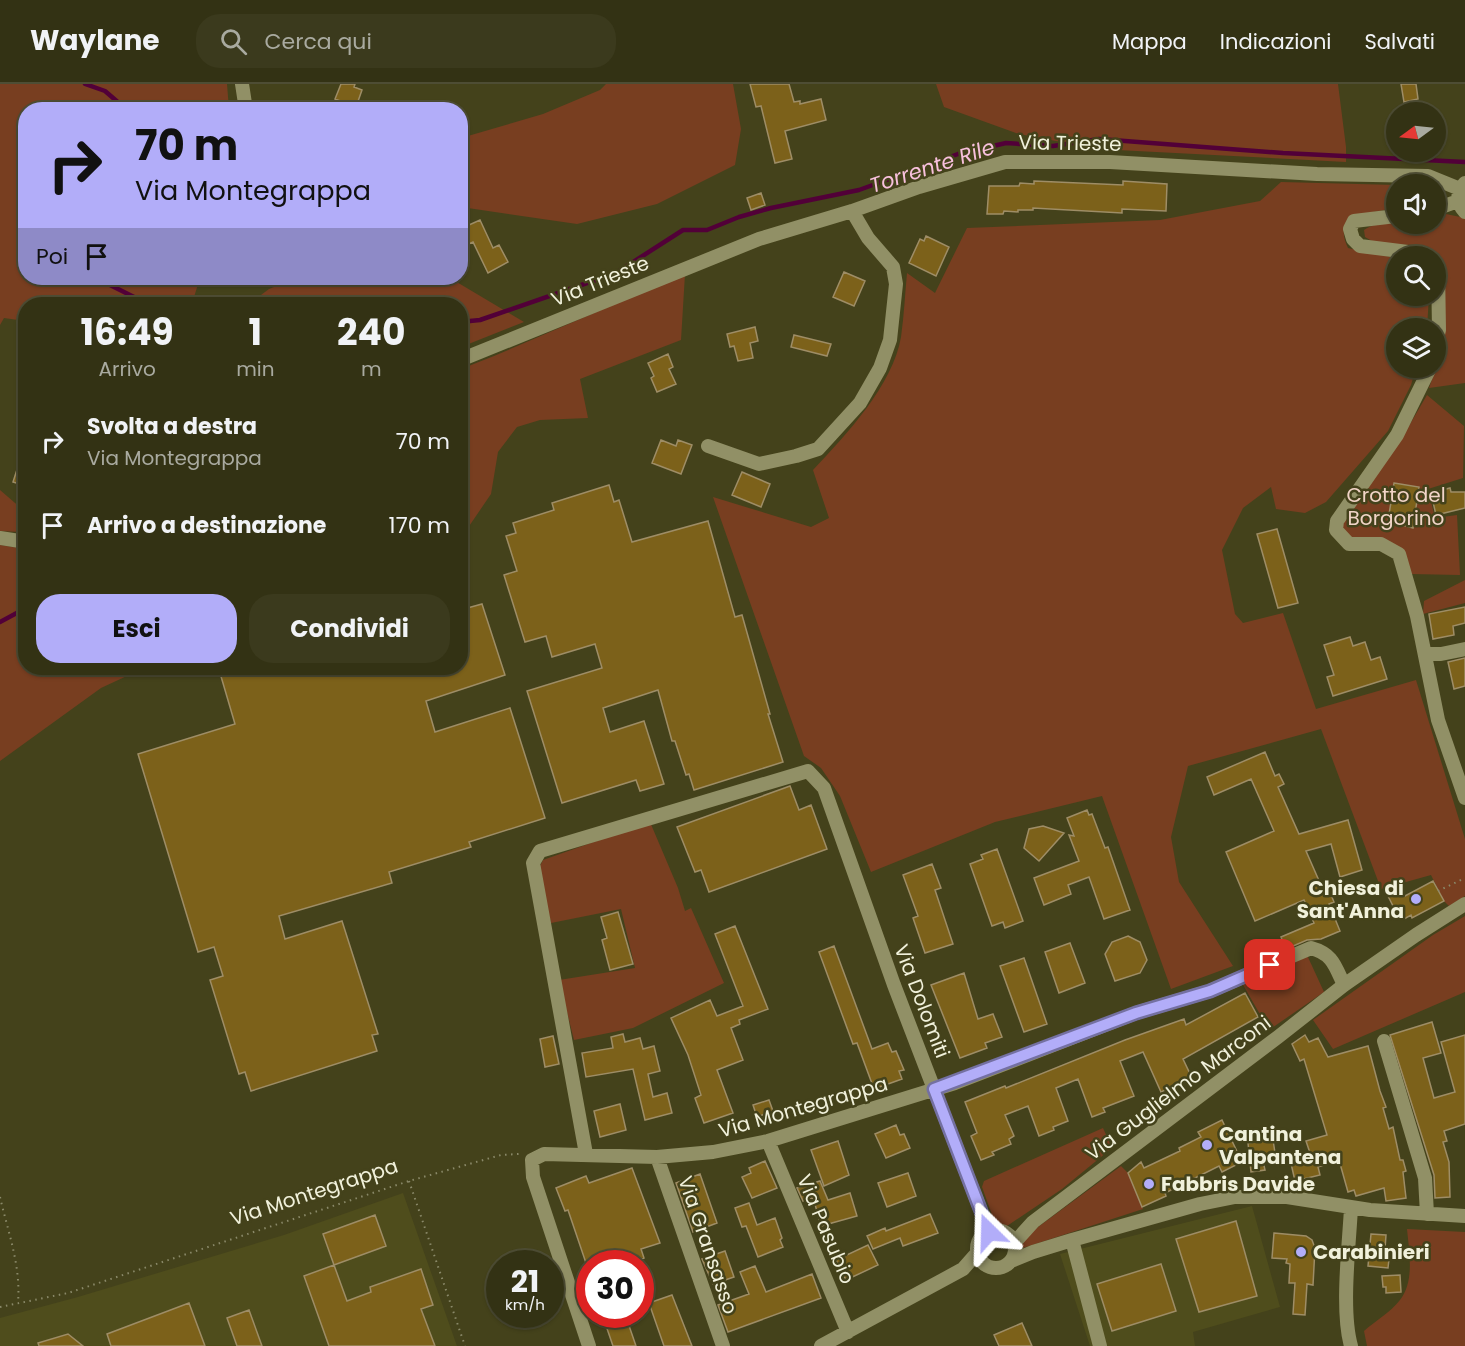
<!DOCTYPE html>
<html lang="it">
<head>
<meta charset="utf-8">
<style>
	body { margin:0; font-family:Poppins,sans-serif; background:#3b3a1d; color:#f1f3f6; height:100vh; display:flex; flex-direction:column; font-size:22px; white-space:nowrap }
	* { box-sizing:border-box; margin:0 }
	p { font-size:20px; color:#a9aaa0 }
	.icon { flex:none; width:33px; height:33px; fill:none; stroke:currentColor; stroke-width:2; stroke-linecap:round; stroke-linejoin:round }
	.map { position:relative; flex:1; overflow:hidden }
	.drawer { position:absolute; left:18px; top:213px; width:450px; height:378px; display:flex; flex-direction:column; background:#333214; border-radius:24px; box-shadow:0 2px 4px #0004,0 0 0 2px #4e4d34 }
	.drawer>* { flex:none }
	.top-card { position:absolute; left:18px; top:18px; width:450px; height:183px; border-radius:24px; box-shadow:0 2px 4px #0004,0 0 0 2px #4e4d34; background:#b2adf9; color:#111; overflow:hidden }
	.needle { width:39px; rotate:255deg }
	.controls { position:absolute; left:1386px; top:18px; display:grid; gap:12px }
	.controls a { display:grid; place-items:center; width:60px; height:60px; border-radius:50%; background:#333214; box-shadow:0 2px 4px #0004,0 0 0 2px #4e4d34; font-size:30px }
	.speed { position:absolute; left:486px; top:1166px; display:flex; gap:12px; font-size:30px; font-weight:700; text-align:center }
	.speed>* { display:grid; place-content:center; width:78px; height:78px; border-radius:50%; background:#333214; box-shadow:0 2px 4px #0004,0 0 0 2px #4e4d34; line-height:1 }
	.speed small { font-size:15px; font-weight:400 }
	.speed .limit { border:9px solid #d22; background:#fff; color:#111 }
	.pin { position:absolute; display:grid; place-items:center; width:51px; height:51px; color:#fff; margin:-26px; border-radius:12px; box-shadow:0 3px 9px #0006 }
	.me { position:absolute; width:66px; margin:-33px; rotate:338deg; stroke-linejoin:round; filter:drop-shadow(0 0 4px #0008) }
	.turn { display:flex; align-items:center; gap:21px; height:126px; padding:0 18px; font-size:27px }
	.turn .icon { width:78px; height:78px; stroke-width:2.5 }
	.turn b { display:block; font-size:42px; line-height:51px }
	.then { display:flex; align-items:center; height:57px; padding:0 18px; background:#0003; gap:12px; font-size:22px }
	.eta { display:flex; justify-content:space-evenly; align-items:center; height:102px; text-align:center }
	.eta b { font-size:36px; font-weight:700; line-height:42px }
	.action { display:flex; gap:12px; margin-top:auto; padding:12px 18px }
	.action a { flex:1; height:69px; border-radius:24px; background:#b2adf9; color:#111; font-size:24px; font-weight:700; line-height:69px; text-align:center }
	.action a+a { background:#3b3a1d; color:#f1f3f6 }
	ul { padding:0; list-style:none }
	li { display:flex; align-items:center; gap:18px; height:84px; padding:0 18px }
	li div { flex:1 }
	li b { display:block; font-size:22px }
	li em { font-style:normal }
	header { display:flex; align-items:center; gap:36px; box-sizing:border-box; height:84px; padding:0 30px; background:#333214; border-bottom:2px solid #4e4d34 }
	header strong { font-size:28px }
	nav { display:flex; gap:33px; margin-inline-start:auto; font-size:21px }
	.search { width:420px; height:54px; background:#3b3a1d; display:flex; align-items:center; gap:15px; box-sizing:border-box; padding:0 21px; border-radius:24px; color:#a9aaa0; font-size:22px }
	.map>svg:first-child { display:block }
</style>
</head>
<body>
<header>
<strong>Waylane</strong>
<div class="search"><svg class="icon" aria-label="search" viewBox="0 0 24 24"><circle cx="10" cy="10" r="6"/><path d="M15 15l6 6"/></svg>Cerca qui</div>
<nav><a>Mappa</a><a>Indicazioni</a><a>Salvati</a></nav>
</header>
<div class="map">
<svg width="1465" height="1262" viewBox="0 0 1465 1262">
	<rect width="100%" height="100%" fill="#44421b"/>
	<path fill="#4f4d1c" d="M403,1109L457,1262H0V1234L78,1213L284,1151Z
		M1252,1122L1280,1223L1193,1248L1195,1262H1090L1060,1170Z"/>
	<path fill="#783e20" d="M0,0H227L229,25L26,26V194H200L194,213L208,220H26L25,237L4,234L0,241Z
		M606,0H733L741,45L735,81L657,120L577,140L461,123V54L543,30L600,6Z
		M936,0H1338L1346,63V78L1098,65L1019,50L944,23Z
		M1281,98L1396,101V124L1351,132C1342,144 1342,151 1348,164L1396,174V212H1429L1427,244H1396V284H1416L1411,301L1388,347L1326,418L1305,429L1276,425L1271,403L1243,424L1222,466L1235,530L1243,539L1283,529L1316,625L1416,596L1465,755V812L1449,822L1444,817L1431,791L1381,805L1321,645L1188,682L1171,753L1179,798L1233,882L1171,905L1102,712L995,738L871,788L840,712L821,684L804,672L713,413L811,443L829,434L813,386C846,351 893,301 901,253C904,232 905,210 907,189L935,209L967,144L1160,136L1260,117Z
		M1446,130L1465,134V299L1429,304L1444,261L1445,210L1441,178L1419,161L1377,160L1365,153L1364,146C1380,134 1415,140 1436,140V132Z
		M685,190L681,256L580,295L588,334L540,336L517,343L498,368L491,410L461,454V285L494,272Z
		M296,194H450L524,238L461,263L460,220H249L269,205Z
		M1427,311L1464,342L1463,394L1428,405L1435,434L1457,431L1460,491L1411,490L1402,467L1349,454L1341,440L1403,352Z
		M0,406L22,425L21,448L0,447Z
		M0,461L25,465L26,584H144L101,604L0,677Z
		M1465,496V519L1423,530L1424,517Z
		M650,738L678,804L685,827L691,824L724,899L633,944L574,956L559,896L635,884L621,825L551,839L538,786L543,776Z
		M1465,832V908L1333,965L1313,936L1433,851Z
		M1307,871L1324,908L1269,946L1242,899Z
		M1103,1044L1112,1064L1062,1105L1007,1142H996L982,1103L984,1097Z
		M1121,1082L1128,1089L1143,1125L1023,1164L1019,1157Z
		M1407,1145L1465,1148V1262H1367L1364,1247C1375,1237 1391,1228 1400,1216C1415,1197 1409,1167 1407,1145Z"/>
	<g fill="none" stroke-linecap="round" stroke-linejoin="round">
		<path stroke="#520038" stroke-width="4.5" d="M85,0L105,7L127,26
			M96,194L148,220
			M460,238L480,236L616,189L683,146H707L739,133L771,124L859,106L958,70L1006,59L1053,62L1099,55L1283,69L1465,78
			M0,538L26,524"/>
	</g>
	<path fill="#7c611a" stroke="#9e8d66" stroke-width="1.5" d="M341,0H355L354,3L362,6L356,23L335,15Z
		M750,0H789L794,18L800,17V20L821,15L826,36L785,47L792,75L775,79L761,22L756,23Z
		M1401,0H1416L1418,15L1404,18Z
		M1034,97L1123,101V97L1167,100L1166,127L1122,125V129L1033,124V126H1018V128L1004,127L1003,130H987L989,102H1019L1020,99L1034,100Z
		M761,109L765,121L751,126L747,114Z
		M480,136L493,164L499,161L508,178L488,189L473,158L460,164V145Z
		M926,152L949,163L936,192L909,179L920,155L924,157Z
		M844,188L865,197L854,222L833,213Z
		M755,243L758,257L750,259L753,274L738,277L734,262L730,263L727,250Z
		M794,251L831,260L827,272L791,263Z
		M668,270L673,283L669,285L676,300L657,308L651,294L654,292L648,279Z
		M661,356L676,362L678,356L692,361L681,390L652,379Z
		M23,367L26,368V402L13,398Z
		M742,388L770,400L761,423L732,411Z
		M1394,399L1419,403L1413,444L1388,437Z
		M609,401L614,418L619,416L632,458L708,437L735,533L742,531L770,630H768L783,678L694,706L689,690L686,691L675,657H672L658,606L603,624L610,648L644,637L664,700L640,707L636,696L562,719L527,607L602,584L595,560L552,573L546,552L525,558L504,491L517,487L506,452L516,449L513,439L554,426L552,419Z
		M1450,404L1451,408H1465V424L1436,431L1431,409Z
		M1277,445L1298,519L1278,524L1257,450Z
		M482,520L505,591L426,617L435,648L510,624L545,734L469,758L471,763L389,788L392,799L279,832L285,855L342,837L378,950L372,951L377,967L251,1007L245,988L239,990L210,896L223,892L214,863L198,868L138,670L235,640L220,589L238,584H460V526Z
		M1465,523V539L1453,542L1454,551L1433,555L1429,530Z
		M1350,553L1353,562L1365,558L1371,576L1380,573L1387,595L1333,612L1327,593L1334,591L1324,561Z
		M1465,574V602L1454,605L1448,578Z
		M1265,668L1275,692L1279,690L1284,700L1278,703L1299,750L1348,736L1362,786L1340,793L1331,760L1306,767L1324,808L1329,806L1334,818L1329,820L1340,847L1321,855L1307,856L1277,869L1274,862L1283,858L1281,853L1314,839L1304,816L1255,837L1226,768L1274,747L1251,695L1214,711L1207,693Z
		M790,702L799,726L811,721L827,765L709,808L701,786L695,788L677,743Z
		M1087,726L1089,731L1092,730L1105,764L1108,763L1130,826L1104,835L1089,793L1068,801L1071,810L1044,821L1034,794L1079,777L1069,751L1074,752L1067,734Z
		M1043,742L1064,749L1039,777L1024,764L1029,745Z
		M997,765L1023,837L1005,844L1003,838L992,842L970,780L983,775L981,771Z
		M932,780L941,804L935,806L953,860L925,869L913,834L918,832L903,791Z
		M1433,797L1444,817L1412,834L1411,831L1404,835H1395L1390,827L1393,822L1388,812L1401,805L1405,812Z
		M618,828L633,880L610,886L602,856L607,854L601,833Z
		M735,842L768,925L739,936L740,940L731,944L743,976L717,986L733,1029L704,1039L695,1014L701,1011L688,971L671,934L710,916L717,932L743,922L715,850Z
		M1128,852L1140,858L1147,876L1140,889L1115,897L1105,870L1112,858Z
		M1070,859L1085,899L1059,909L1045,868Z
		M834,862L872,965L888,959L892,968L896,967L904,986L899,987L902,995L874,1005L857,959L853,960L819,868Z
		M1024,874L1047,940L1024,948L1000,882Z
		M964,889L978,935L993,930L1002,953L985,959L987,964L960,974L931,901Z
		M1245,909L1258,933L1183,975L1192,994L1161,1008L1143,968L1120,977L1134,1012L1103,1024L1105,1028L1092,1033L1078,995L1056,1004L1068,1037L1053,1043L1054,1046L1039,1052L1028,1022L1005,1031L1014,1052L1009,1055L1011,1060L992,1068L994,1071L981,1076L971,1052L977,1049L965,1018L1005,1002L1006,1004L1125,956L1184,935L1186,941Z
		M1432,938L1441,969L1423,974L1434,1014L1455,1008L1441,958L1465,951V1040L1444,1047L1447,1057L1443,1058L1449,1078L1450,1113L1435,1114L1434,1091L1390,951Z
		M623,950L625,958L640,954L643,965L654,962L660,987L648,990L653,1013L667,1009L672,1029L645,1036L633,985L586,993L582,969L613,964L611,953Z
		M1305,951L1309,958L1318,954L1328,973L1368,962L1380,1007L1386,1023L1383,1024L1389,1045L1393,1043L1400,1076H1403L1406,1087L1403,1088L1406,1114L1386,1117L1384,1104L1356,1112L1354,1106L1348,1108L1339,1076L1318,1083L1320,1091L1295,1097L1290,1075L1310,1069L1306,1057L1327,1051L1304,975L1300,977L1292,960Z
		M553,952L559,980L545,983L540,955Z
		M769,1016L773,1027L757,1033L753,1021Z
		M620,1020L626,1046L600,1053L594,1027Z
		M1222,1036L1242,1078L1222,1088L1219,1082L1165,1109L1166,1112L1142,1123L1128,1089L1141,1078L1144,1084L1180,1067L1179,1064L1201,1053L1198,1048Z
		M896,1041L900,1051L904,1050L910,1064L886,1074L875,1050Z
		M1273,1056L1276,1075L1263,1077L1265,1086L1251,1088L1248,1059Z
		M838,1057L849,1091L824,1102L811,1066Z
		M765,1077L777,1104L752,1114L742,1093L751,1089L749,1084Z
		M632,1084L660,1159L641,1165L644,1174L630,1179L627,1170L603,1179H586L568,1126L565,1127L556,1104L586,1092L589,1099Z
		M908,1089L916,1112L887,1123L878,1099Z
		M700,1090L717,1139L693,1148L676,1099Z
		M820,1097L828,1116L850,1109L857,1132L821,1142L813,1113L803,1117L797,1104Z
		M749,1119L757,1141L775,1134L782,1154L780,1156L783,1163L758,1173L746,1142L742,1143L735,1124Z
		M930,1130L938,1149L903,1162L900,1154L873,1165L867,1152L885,1144L886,1147Z
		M375,1131L386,1162L334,1181L323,1150Z
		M1236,1137L1257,1212L1199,1228L1176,1155Z
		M1274,1149L1306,1152L1312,1156L1315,1164L1313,1201L1307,1200L1305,1231L1293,1230L1295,1199H1289L1290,1180L1286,1179L1287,1175L1272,1174Z
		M1371,1150L1386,1151L1385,1165L1390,1166L1388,1184L1368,1182Z
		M868,1161L878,1181L846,1196L836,1176Z
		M725,1167L734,1193L713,1200L702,1175Z
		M1161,1180L1176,1227L1112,1247L1097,1200Z
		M334,1181L347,1217L371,1208L370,1203L421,1185L433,1221L421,1225L435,1262H329L304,1192Z
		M755,1182L766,1208L812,1190L821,1214L728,1248L718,1221L749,1210L740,1188Z
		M1400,1191L1401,1208L1386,1209V1203H1383L1382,1192Z
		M672,1211L683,1239L692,1262H664L649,1219Z
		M189,1219L205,1262H111L107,1250Z
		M249,1226L262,1262H237L227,1234Z
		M602,1230H625L636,1262H613Z
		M1022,1239L1032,1262H999L994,1251Z
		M68,1250L83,1262H39L38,1259Z"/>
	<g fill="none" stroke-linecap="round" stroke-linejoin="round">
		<path stroke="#8a8969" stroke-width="2" stroke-dasharray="1.5 4.5" stroke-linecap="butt" d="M1438,807L1465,794
			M409,1097L465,1262
			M0,1113C8,1148 21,1182 18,1218
			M0,1223L68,1209L409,1097L501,1071L519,1070"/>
		<path stroke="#919066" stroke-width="14" d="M242,0L246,26
			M1465,99C1456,108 1456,118 1465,128
			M1436,125L1458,117
			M1396,132L1354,137L1350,145L1353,155L1360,162L1424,170L1426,172
			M1436,182L1438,184L1439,246L1436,259
			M460,276L759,155L852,127L919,103L1005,78H1110L1317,90L1428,92L1460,105
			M1430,284L1397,351L1337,437L1336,446L1349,460H1381L1399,470L1417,532L1438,636L1465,714
			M708,362L759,380L796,372L818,365L860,319L880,284L890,256L896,200L893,183L868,154L852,127
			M0,454L26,458
			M1425,570H1441L1465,565
			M1384,957L1425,1094L1427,1130
			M768,1057L848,1248
			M586,1070L533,779L540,767L808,687L824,704L894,901L989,1148
			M657,1073L723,1262
			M1351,1124C1349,1162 1341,1227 1351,1262
			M977 1165a19 19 0 1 1 38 0a19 19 0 1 1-38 0Z
			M1072,1156L1100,1262
			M1014,1159L1033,1138L1278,953L1344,901L1416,851L1465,820
			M1011,1177L1033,1168L1072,1156L1200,1120L1235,1113H1287L1370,1126L1465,1132
			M589,1262L533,1093L532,1076L544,1070L657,1073L713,1068L768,1057L955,999L1136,929L1210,907L1311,864C1333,870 1335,882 1344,901
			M821,1262L963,1185L978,1168"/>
	</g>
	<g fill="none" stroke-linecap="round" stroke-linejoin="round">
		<g stroke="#7470a2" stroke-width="15">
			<path id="route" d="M989,1148L934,1005L1136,929L1210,907L1270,881"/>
		</g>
		<use href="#route" stroke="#b2adf9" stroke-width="10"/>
	</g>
	<g fill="#b2adf9" stroke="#44421b" stroke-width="2">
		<circle cx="1416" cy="815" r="6"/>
		<circle cx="1207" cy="1061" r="6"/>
		<circle cx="1149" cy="1100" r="6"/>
		<circle cx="1301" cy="1168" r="6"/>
	</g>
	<g text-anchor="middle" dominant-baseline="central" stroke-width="5" stroke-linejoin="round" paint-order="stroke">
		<g font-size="20" fill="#f1f1db" stroke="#44421b">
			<text transform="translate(1070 59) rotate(1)">Via Trieste</text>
			<text transform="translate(600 197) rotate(-22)">Via Trieste</text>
			<text transform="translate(922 917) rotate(69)">Via Dolomiti</text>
			<text transform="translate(1178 1004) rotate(-37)">Via Guglielmo Marconi</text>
			<text transform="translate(803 1023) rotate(-16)">Via Montegrappa</text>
			<text transform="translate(314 1108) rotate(-18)">Via Montegrappa</text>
			<text transform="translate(826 1145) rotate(67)">Via Pasubio</text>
			<text transform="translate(708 1161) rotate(71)">Via Gransasso</text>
		</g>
		<g font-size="20" fill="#f1d4c7" stroke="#44421b">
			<text x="1396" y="411">Crotto del<tspan x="1396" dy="23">Borgorino</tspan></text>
		</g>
		<g font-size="20" font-weight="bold" fill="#f1f1db" stroke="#44421b" text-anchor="start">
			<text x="1404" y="804" text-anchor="end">Chiesa di<tspan x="1404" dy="23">Sant'Anna</tspan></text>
			<text x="1219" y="1050">Cantina<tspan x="1219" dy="23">Valpantena</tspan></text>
			<text x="1161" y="1100">Fabbris Davide</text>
			<text x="1313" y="1168">Carabinieri</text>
		</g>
		<g font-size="21" font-style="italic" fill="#f8c0dd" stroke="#44421b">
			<text transform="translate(932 82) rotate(-18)">Torrente Rile</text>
		</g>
	</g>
</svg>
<div class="controls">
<a><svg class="needle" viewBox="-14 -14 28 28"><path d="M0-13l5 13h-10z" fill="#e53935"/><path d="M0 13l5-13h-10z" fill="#a9aaa0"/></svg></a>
<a><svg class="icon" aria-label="sound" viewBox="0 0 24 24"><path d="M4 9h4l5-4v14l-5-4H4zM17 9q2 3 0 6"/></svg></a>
<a><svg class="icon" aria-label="search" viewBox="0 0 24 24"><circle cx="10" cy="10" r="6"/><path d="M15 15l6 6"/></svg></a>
<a><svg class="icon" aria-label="layers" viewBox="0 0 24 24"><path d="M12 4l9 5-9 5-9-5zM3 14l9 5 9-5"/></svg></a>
</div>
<div class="speed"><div>21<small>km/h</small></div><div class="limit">30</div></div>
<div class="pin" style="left:1270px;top:881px;background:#d93025"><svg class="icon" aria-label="arrive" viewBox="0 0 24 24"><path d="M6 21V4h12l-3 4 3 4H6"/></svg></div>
<svg class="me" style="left:989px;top:1148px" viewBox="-20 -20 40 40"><path d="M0-17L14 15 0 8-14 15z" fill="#b2adf9" stroke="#fff" stroke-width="4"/></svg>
<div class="top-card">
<div class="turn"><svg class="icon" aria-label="right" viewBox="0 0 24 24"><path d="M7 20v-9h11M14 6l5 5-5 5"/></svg><div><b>70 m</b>Via Montegrappa</div></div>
<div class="then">Poi<svg class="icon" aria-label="arrive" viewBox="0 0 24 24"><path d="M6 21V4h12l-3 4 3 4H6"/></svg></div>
</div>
<section class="drawer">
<div class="eta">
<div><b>16:49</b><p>Arrivo</p></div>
<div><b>1</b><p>min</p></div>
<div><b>240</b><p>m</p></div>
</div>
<ul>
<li><svg class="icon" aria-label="right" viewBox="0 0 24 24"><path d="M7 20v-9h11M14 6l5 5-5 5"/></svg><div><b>Svolta a destra</b><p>Via Montegrappa</p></div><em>70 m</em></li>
<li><svg class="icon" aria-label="arrive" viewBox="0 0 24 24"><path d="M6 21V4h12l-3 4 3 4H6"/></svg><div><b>Arrivo a destinazione</b></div><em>170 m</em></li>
</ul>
<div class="action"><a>Esci</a><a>Condividi</a></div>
</section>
</div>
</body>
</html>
